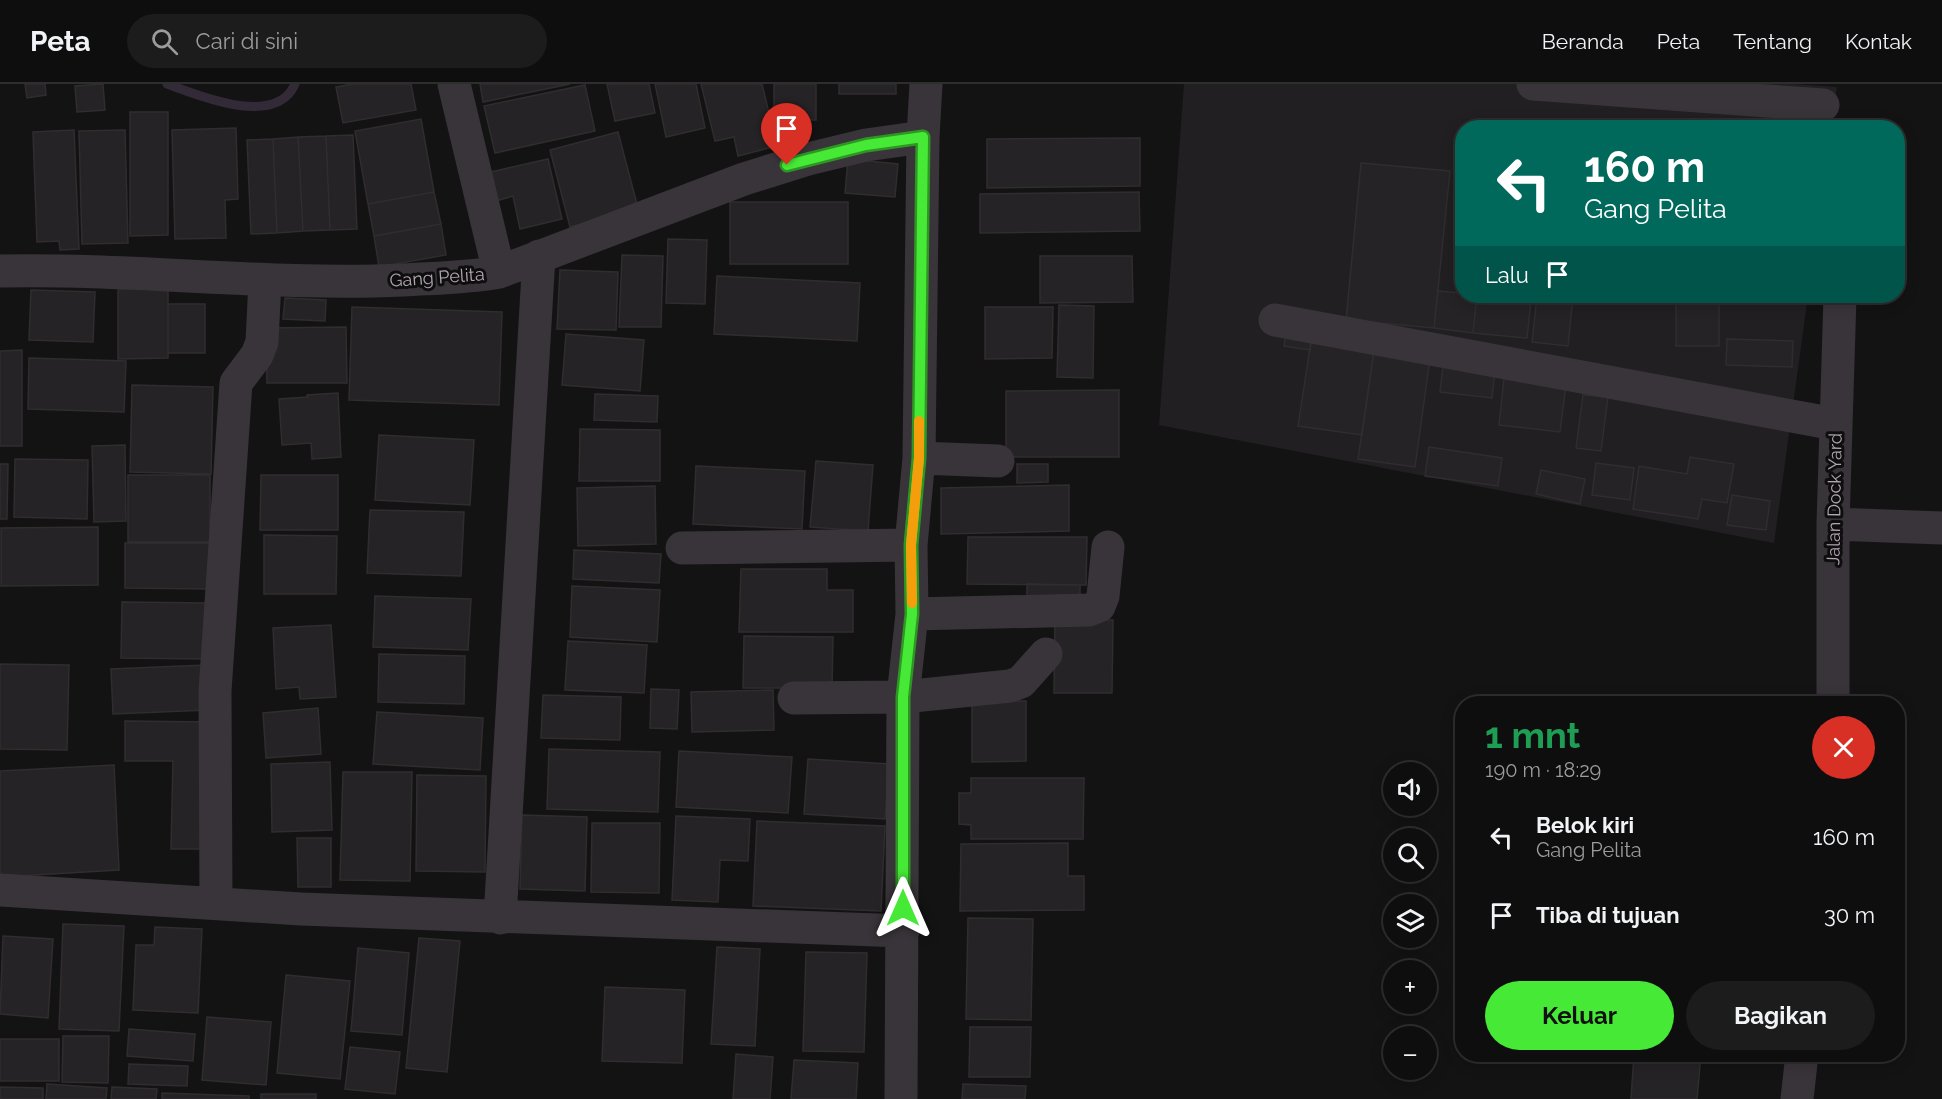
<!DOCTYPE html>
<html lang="id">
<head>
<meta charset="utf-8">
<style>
	body { margin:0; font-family:Raleway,sans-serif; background:#1d1c1d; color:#f1f3f6; height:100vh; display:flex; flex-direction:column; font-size:22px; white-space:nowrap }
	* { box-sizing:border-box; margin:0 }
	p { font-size:20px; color:#9b9c9e }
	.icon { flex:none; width:33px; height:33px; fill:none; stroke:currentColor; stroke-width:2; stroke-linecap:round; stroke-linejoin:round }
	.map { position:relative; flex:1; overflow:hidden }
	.panel { position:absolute; left:1455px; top:612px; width:450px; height:366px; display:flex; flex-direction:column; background:#0f0e0f; border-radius:24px; box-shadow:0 3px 15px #0003,0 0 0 2px #2f2e2f }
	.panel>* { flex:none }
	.banner { position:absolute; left:1455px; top:36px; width:450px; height:183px; border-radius:24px; box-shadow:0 3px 15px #0003,0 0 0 2px #2f2e2f; background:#00695c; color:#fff; overflow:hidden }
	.controls { position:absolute; left:1383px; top:678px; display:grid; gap:12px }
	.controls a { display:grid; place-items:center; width:54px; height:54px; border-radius:50%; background:#0f0e0f; box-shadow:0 3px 15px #0003,0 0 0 2px #2f2e2f; font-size:30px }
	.pin { position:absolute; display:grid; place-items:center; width:51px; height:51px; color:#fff; margin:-62px -26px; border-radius:50% 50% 50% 0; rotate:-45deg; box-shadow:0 0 6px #0007 }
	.pin .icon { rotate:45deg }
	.me { position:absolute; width:66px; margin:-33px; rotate:0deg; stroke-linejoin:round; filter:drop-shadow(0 0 4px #0008) }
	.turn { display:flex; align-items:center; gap:21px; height:126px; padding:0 30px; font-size:27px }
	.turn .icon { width:78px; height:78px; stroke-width:2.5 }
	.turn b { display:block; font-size:42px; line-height:51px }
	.then { display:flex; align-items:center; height:57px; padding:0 30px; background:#0003; gap:12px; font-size:22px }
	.round { display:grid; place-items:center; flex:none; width:63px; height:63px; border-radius:32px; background:#1d1c1d }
	.head { display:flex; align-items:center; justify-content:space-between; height:102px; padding:0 30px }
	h1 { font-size:36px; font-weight:700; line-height:45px; color:#1e9e55 }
	.action { display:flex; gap:12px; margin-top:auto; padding:12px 30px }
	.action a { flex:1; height:69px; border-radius:36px; background:#46e936; color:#111; font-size:24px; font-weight:700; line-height:69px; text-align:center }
	.action a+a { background:#1d1c1d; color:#f1f3f6 }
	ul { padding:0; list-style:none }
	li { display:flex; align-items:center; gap:18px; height:78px; padding:0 30px }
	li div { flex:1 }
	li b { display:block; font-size:22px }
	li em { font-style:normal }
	header { display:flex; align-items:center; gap:36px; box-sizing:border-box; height:84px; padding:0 30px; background:#0f0e0f; border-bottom:2px solid #2f2e2f }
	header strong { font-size:28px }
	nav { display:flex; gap:33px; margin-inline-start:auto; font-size:21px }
	.search { width:420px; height:54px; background:#1d1c1d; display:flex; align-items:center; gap:15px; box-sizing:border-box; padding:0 21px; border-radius:33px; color:#9b9c9e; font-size:22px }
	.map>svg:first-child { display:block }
</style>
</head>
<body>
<header>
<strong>Peta</strong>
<div class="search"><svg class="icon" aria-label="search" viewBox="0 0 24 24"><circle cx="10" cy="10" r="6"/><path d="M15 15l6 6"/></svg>Cari di sini</div>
<nav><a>Beranda</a><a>Peta</a><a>Tentang</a><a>Kontak</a></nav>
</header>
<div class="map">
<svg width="1942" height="1015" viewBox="0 0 1942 1015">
	<rect width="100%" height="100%" fill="#141314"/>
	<path fill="#211f21" d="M1184,0H1794L1837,3L1831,43L1462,44V212H1808L1774,459L1159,341Z"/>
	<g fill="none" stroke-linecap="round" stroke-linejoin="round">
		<path stroke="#332a37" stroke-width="9" d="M167,0C200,12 276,44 295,0"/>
	</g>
	<path fill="#252325" stroke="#302d2f" stroke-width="1.5" d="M25,0H45L46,11L27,14Z
		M103,0L105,26L77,28L75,2Z
		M352,0H411L416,26L343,39L336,3Z
		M480,0H570L483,18Z
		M607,0H649L655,29L615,37Z
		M655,0H696L705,44L666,53Z
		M701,0H762L777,62L738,72L734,53L715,57Z
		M774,0H816V36H774Z
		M839,0H896V10H839Z
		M585,1L595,47L495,69L484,22Z
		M130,28H168V151L130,152Z
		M421,35L434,108L368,120L355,47Z
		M236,44L238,115L225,116L226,154L175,155L172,46Z
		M74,46L79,165L60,166L59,157L37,158L33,48Z
		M125,46L128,159L82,160L79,47Z
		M618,48L638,124L570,143L550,66Z
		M353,51L357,145L330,146L326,52Z
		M326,52L330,146L303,147L298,53Z
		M298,53L303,147L277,149L273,55Z
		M1140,54V102L987,104V55Z
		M273,55L277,149L251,150L247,56Z
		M548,75L562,135L520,145L513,112L489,119L482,90Z
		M848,75L898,80L895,113L845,109Z
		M1361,79L1450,87L1434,244L1346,236Z
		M434,108L441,140L374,152L368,120Z
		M1139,108L1140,147L980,149V110Z
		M730,118H848V180H730Z
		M441,140L446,171L379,183L374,152Z
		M668,155L707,156L705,220L666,219Z
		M622,171L663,172L661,243H619Z
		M1040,172H1132L1133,218L1040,219Z
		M560,186L618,188L616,246L557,245Z
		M717,192L860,199L857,257L714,250Z
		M118,205H168V274L118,275Z
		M31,206L95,208L93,258L29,256Z
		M1438,207L1462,209V212H1477L1473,249L1434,244Z
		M1477,212L1531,216L1527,254L1473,249Z
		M1537,212H1573L1568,262L1532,258Z
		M1676,212H1719V262H1676Z
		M285,214L326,216L325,237L283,235Z
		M168,220H205V269H168Z
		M1059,221L1094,222L1093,294L1057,293Z
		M352,223L502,228L499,321L349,316Z
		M985,223H1053L1052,274L985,275Z
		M346,243L347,299H267L266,244Z
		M1286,248L1312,251L1310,266L1284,262Z
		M566,250L644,256L640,307L562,301Z
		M1312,251L1375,260L1362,351L1298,342Z
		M1727,255L1793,257L1792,283L1726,281Z
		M1375,260L1431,268L1415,383L1358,375Z
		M22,266V362H0V267Z
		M29,274L126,277L124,328L28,325Z
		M1443,282L1495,287L1492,314L1440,308Z
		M1504,294L1566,301L1560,348L1499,341Z
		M132,301L213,303L211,390L130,388Z
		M1119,306V373H1006V307Z
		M338,309L341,373L312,375L311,359L282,361L279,315L308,313L307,311Z
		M595,310L658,312L657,338L594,336Z
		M1583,311L1608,313L1601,367L1576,364Z
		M580,345L660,346V397H579Z
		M379,351L474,356L470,421L375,416Z
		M125,361L126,437L94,438L92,362Z
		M1429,363L1502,374L1498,402L1425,392Z
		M1690,373L1734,380L1727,419L1702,415L1698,435L1633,425L1639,382L1687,390Z
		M15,375L88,376L87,435L14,433Z
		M816,377L873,381L868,447L810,443Z
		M1596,379L1634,384L1630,416L1592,411Z
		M0,380H8L7,435H0Z
		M1017,380H1048V398L1017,399Z
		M696,382L805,387L802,445L693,440Z
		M1541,386L1585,395L1580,420L1536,410Z
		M128,391H210V458H128Z
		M261,391H338V446H260Z
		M1069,401V447L941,450V404Z
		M655,402L656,460L578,462L577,404Z
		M1732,411L1770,417L1766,446L1727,441Z
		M370,426L464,428L461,492L367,489Z
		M98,443V501L1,502V444Z
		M264,451L337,452L336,510H264Z
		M968,453H1087L1086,501L967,500Z
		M125,459H210L209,505L125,504Z
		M574,466L661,470L659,499L573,495Z
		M741,485H827V506H853V548H739Z
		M1027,500L1080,501V519H1027Z
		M572,502L660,506L657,558L570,553Z
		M375,512L471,515L468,566L373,563Z
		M122,518L209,519L208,575L121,574Z
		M1055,535L1113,536L1112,609H1054Z
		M331,541L336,613L300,615L299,603L276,605L273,544Z
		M744,552L833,553L832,604H743Z
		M568,557L647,561L644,609L565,606Z
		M379,570L465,572L464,620L378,618Z
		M0,580L69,581L67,666L0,665Z
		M206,581L208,626L113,630L111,585Z
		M651,605L679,606L677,645L650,644Z
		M773,606L774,646L692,648L691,608Z
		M543,611L621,613L620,656L541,654Z
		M972,617H1026V677L972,678Z
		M318,624L321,670L266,674L263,629Z
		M377,628L483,634L480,686L373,680Z
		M125,637L210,638L208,765H171L173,677H125Z
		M549,665L660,668L658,728L547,725Z
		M679,667L792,673L788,729L676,723Z
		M808,675L889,680L885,735L804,730Z
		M330,678L332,746L272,748L271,680Z
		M114,681L119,786L0,793V687Z
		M343,688H412L410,797L340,796Z
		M417,691L486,692L485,788L416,787Z
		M971,694H1084L1083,755H971V741L959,740V709H971Z
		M522,731L587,733L585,807L520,805Z
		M676,732L750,735L748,777L720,776L718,818L672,816Z
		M757,737L885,742L881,827L753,822Z
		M592,739H660L659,809L591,808Z
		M297,754H331V803H298Z
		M1068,759V792H1084V826L960,827L961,760Z
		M968,834L1033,835L1031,936L966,935Z
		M63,840L124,842L119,947L59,945Z
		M155,843L202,845L198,929L133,926L136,861H154Z
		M3,852L53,855L48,934L0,930Z
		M419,854L460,857L447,988L406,984Z
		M717,863L760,865L755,962L711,960Z
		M358,864L409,869L402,951L351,947Z
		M806,868L867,869L864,968L803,967Z
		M286,891L350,897L340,995L277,989Z
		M605,903L685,906L682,979L602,977Z
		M207,933L271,938L266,1001L202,996Z
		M970,943H1031L1030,993H969Z
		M129,945L195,950L193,977L127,972Z
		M63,952H109L108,999L62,998Z
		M0,955H59V997H0Z
		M350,963L400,968L395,1010L345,1005Z
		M736,970L773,973L770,1015H733Z
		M1634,970H1701L1697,1015H1631Z
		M794,976L858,979L856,1015H791Z
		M129,980L188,982L187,1002L128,1000Z
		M47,1000L107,1004L106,1015H46Z
		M963,1000L1026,1002L1025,1015H962Z
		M0,1003L43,1004V1015H0Z
		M112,1003L157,1005L156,1015H111Z
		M162,1009L249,1012V1015H162Z
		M261,1010H316V1015H261Z"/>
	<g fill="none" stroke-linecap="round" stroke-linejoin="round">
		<path stroke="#393439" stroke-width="33" d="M454,0L499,188
			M1533,0L1823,21
			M0,187C134,184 268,202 403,196C435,194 467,194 499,188L744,95L808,75L866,61L923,53
			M1275,236L1835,340
			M919,374L998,377
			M1833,440L1942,444
			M682,464L911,461
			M912,530L1089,526L1099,522L1103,512L1108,463
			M794,614L903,613L1010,602L1021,598L1046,570
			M1833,620V440L1840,212
			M0,806L301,825L903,847
			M216,819L215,607L236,299L257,271L262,258L265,197
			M500,834L539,172
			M901,1015L903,613L912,530L911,461L919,374L923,53L926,0
			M1797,1015L1802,970"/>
	</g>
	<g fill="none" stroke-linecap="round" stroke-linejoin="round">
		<g stroke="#2e9723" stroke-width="15">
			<path id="route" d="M787,81L866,61L923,53L919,374L911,461L912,530L903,613V824"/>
		</g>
		<use href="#route" stroke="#46e936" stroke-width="10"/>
		<path stroke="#f59e0b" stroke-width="10" d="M912,519L911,461L919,374V337"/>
	</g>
	<g text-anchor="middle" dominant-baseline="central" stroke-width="6" stroke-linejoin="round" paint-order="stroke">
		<g font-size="18" fill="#b3a5b4" stroke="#0f0e0f">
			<text transform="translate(437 193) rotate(-4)">Gang Pelita</text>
			<text transform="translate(1834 415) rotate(-89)">Jalan Dock Yard</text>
		</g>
	</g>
</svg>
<div class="controls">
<a><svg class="icon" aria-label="sound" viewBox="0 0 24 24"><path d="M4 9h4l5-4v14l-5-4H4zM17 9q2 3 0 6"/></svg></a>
<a><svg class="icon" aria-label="search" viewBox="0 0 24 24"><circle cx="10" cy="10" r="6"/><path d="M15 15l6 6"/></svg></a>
<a><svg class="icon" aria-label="layers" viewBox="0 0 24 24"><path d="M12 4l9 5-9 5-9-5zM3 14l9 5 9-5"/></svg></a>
<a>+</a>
<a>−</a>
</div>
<div class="pin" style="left:787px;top:81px;background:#d93025"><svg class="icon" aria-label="arrive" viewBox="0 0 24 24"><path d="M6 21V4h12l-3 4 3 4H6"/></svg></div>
<svg class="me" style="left:903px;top:824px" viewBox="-20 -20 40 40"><path d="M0-17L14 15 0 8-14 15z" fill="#46e936" stroke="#fff" stroke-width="4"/></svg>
<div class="banner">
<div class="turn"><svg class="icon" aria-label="left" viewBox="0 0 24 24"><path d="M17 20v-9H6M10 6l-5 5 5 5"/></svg><div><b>160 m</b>Gang Pelita</div></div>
<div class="then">Lalu<svg class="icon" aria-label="arrive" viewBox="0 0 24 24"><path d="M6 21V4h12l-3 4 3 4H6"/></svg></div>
</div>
<section class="panel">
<div class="head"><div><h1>1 mnt</h1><p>190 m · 18:29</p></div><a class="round" style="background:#d93025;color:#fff"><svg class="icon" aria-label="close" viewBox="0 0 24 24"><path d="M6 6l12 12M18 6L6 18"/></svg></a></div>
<ul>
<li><svg class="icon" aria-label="left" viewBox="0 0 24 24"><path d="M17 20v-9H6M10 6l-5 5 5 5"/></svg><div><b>Belok kiri</b><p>Gang Pelita</p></div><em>160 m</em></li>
<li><svg class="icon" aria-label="arrive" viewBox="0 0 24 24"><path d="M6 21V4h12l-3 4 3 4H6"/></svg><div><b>Tiba di tujuan</b></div><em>30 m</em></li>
</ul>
<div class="action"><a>Keluar</a><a>Bagikan</a></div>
</section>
</div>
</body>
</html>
